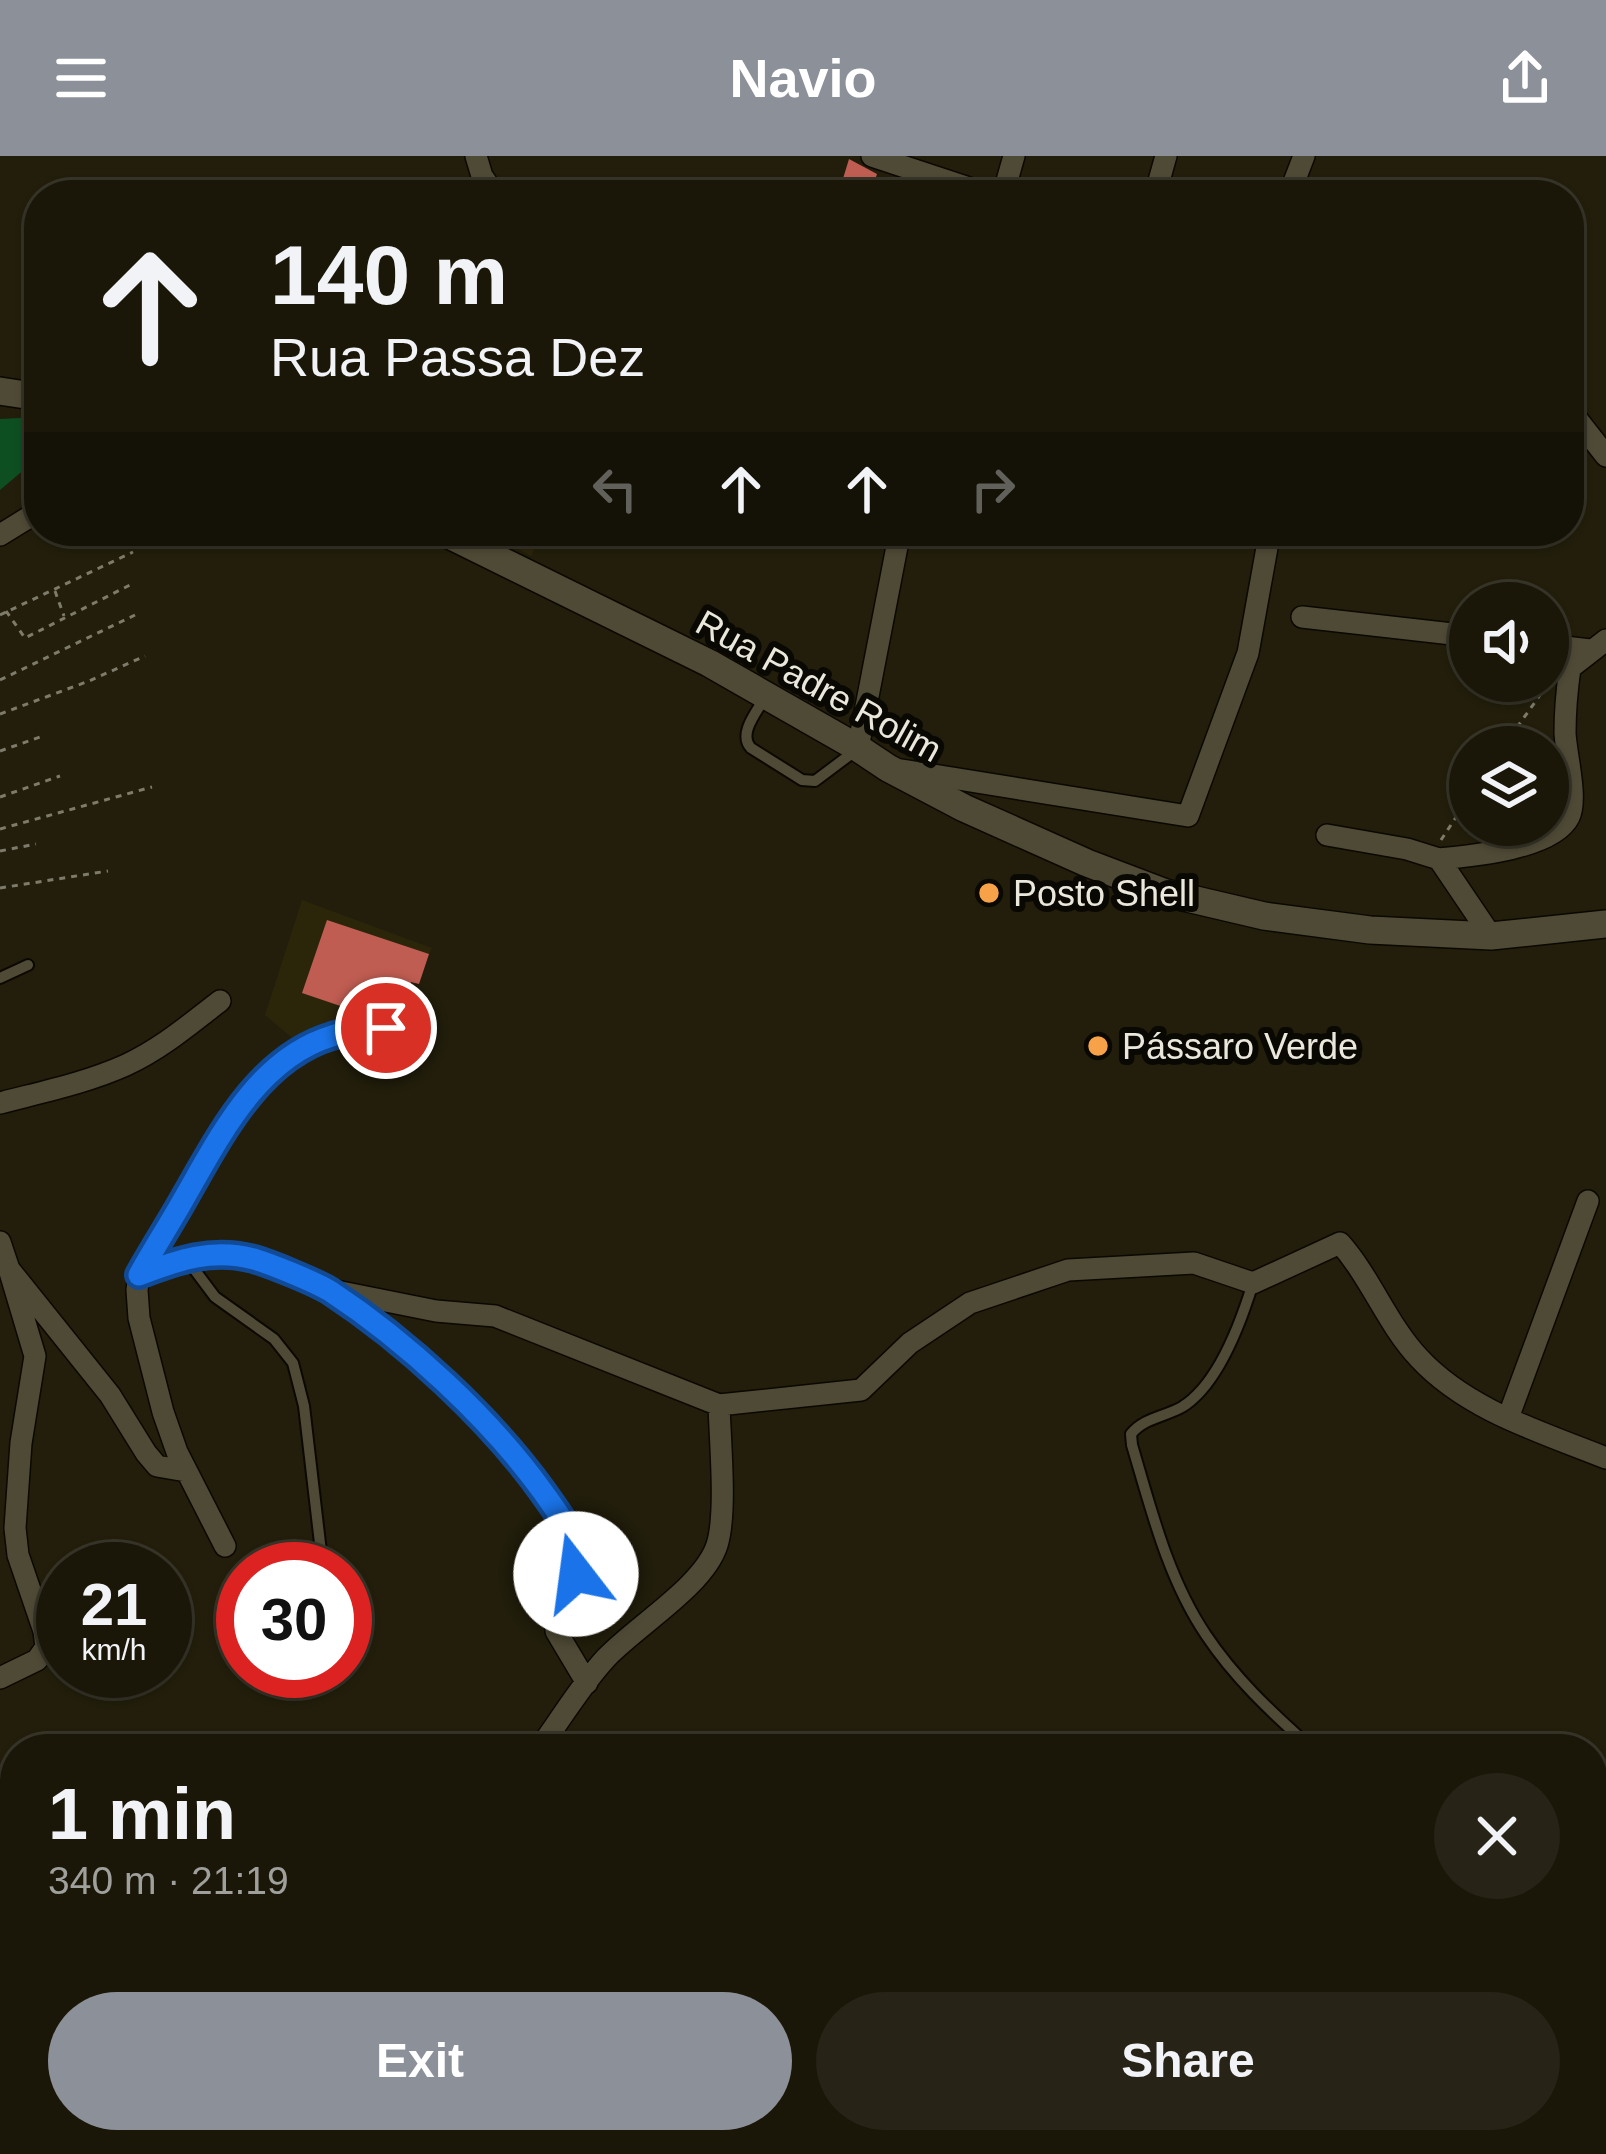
<!DOCTYPE html>
<html lang="en">
<head>
<meta charset="utf-8">
<style>
	body { margin:0; font-family:Arial,sans-serif; background:#272316; color:#f1f3f6; height:100vh; display:flex; flex-direction:column; font-size:45px; white-space:nowrap }
	* { box-sizing:border-box; margin:0 }
	p { font-size:39px; color:#9f9f9c }
	.icon { flex:none; width:66px; height:66px; fill:none; stroke:currentColor; stroke-width:2; stroke-linecap:round; stroke-linejoin:round }
	.map { position:relative; flex:1; overflow:hidden }
	.side { position:absolute; left:0px; top:1578px; width:1608px; height:420px; display:flex; flex-direction:column; background:#1a1608; border-radius:48px 48px 0 0; box-shadow:0 3px 9px #0004,0 0 0 3px #383529 }
	.side>* { flex:none }
	.guide { position:absolute; left:24px; top:24px; width:1560px; height:366px; border-radius:48px; box-shadow:0 3px 9px #0004,0 0 0 3px #383529; background:#1a1608; color:#f1f3f6; overflow:hidden }
	.tools { position:absolute; left:1449px; top:426px; display:grid; gap:24px }
	.tools a { display:grid; place-items:center; width:120px; height:120px; border-radius:50%; background:#1a1608; box-shadow:0 3px 9px #0004,0 0 0 3px #383529; font-size:60px }
	.speed { position:absolute; left:36px; top:1386px; display:flex; gap:24px; font-size:60px; font-weight:700; text-align:center }
	.speed>* { display:grid; place-content:center; width:156px; height:156px; border-radius:50%; background:#1a1608; box-shadow:0 3px 9px #0004,0 0 0 3px #383529; line-height:1 }
	.speed small { font-size:30px; font-weight:400 }
	.speed .limit { border:18px solid #d22; background:#fff; color:#111 }
	.pin { position:absolute; display:grid; place-items:center; width:102px; height:102px; color:#fff; margin:-51px; border:6px solid #fff; border-radius:50%; box-shadow:0 3px 12px #0007 }
	.me { position:absolute; width:132px; margin:-66px; rotate:345deg; stroke-linejoin:round; filter:drop-shadow(0 0 9px #0008) }
	.turn { display:flex; align-items:center; gap:42px; height:252px; padding:0 48px; font-size:54px }
	.turn .icon { width:156px; height:156px; stroke-width:2.5 }
	.turn b { display:block; font-size:84px; line-height:102px }
	.lanes { display:flex; align-items:center; height:114px; padding:0 48px; background:#0003; justify-content:center; gap:60px; direction:ltr }
	.lanes .off { opacity:.35 }
	.round { display:grid; place-items:center; flex:none; width:126px; height:126px; border-radius:63px; background:#272316 }
	.headline { display:flex; align-items:center; justify-content:space-between; height:204px; padding:0 48px }
	h1 { font-size:72px; font-weight:700; line-height:90px }
	.primary-button { display:flex; gap:24px; margin-top:auto; padding:24px 48px }
	.primary-button a { flex:1; height:138px; border-radius:72px; background:#8c9099; color:#fff; font-size:48px; font-weight:700; line-height:138px; text-align:center }
	.primary-button a+a { background:#272316; color:#f1f3f6 }
	header { display:flex; justify-content:space-between; align-items:center; height:156px; padding:0 48px; background:#8c9099; color:#fff; font-size:54px; font-weight:700 }
	.map>svg:first-child { display:block }
</style>
</head>
<body>
<header><svg class="icon" aria-label="menu" viewBox="0 0 24 24"><path d="M4 6h16M4 12h16M4 18h16"/></svg>Navio<svg class="icon" aria-label="share" viewBox="0 0 24 24"><path d="M12 15V3M7 8l5-5 5 5M5 13v7h14v-7"/></svg></header>
<div class="map">
<svg width="1606" height="1998" viewBox="0 0 1606 1998">
	<rect width="100%" height="100%" fill="#221e0b"/>
	<path fill="#2b250a" d="M487,375H545L531,400Z
		M302,744L432,792L394,871L328,873L292,882L265,859Z"/>
	<path fill="#0e4f21" d="M39,261V301L0,334V263Z"/>
	<path fill="#c05d52" d="M849,3L877,18L870,39H838Z
		M327,764L429,798L419,828L411,826L401,856L364,858L302,837Z"/>
	<g fill="none" stroke-linecap="round" stroke-linejoin="round">
		<g stroke="#0c0800" stroke-width="14">
			<path id="lane" d="M764,543C756,557 738,578 751,592L802,624L815,625L855,595
				M0,822L28,809
				M185,1101L215,1141L274,1183L293,1207L304,1250L323,1413
				M1253,1127C1241,1166 1218,1229 1182,1251C1164,1261 1144,1262 1131,1278L1132,1289C1151,1353 1168,1423 1206,1479C1234,1521 1270,1555 1307,1588"/>
		</g>
		<g stroke="#0c0800" stroke-width="24">
			<path id="street" d="M476,0L482,20L495,39
				M872,0L990,39
				M1003,39L1014,0
				M1155,39L1166,0
				M1289,39L1304,0
				M1569,253L1606,300
				M0,379L39,355
				M1302,461L1470,480
				M1548,489L1590,494
				M858,592L900,375
				M902,614L1188,660L1248,497L1270,375
				M1327,679L1407,693L1439,703L1491,780
				M1439,703C1471,700 1553,693 1569,661C1578,643 1566,598 1565,577C1565,555 1567,533 1570,512L1606,484
				M0,947C42,936 86,927 126,909C161,893 190,868 220,845
				M0,1086L9,1113L110,1239L146,1297L157,1310L186,1315
				M139,1119L185,1101L206,1098L253,1103L326,1133L436,1155L495,1160L719,1249L861,1234L910,1187L970,1147L1068,1114L1194,1107L1253,1127L1340,1087C1371,1122 1387,1168 1419,1202C1467,1254 1541,1276 1606,1302
				M331,1137C410,1196 488,1258 545,1340C558,1357 571,1375 575,1396C582,1426 554,1447 556,1475L587,1527
				M1508,1262L1588,1045
				M225,1390L177,1296L163,1256L139,1162L137,1134L139,1119C154,1092 171,1066 186,1038C220,978 257,908 326,882C355,871 388,872 418,870
				M0,1522L37,1504L46,1491L44,1475L18,1399L15,1372L21,1287L35,1200L9,1113
				M539,1593C561,1563 581,1529 606,1502C636,1470 704,1430 717,1389C727,1358 720,1285 719,1249
				M549,1983L567,1998
				M1211,1983L1219,1998
				M727,1998L740,1983
				M992,1998L997,1983"/>
		</g>
		<g stroke="#0c0800" stroke-width="30">
			<path id="secondary" d="M0,235L39,241
				M441,375L709,507L858,592L888,612L964,652L1087,707L1166,737L1264,760L1370,774L1491,780L1606,768"/>
		</g>
		<path stroke="#7e7b6b" stroke-width="3" stroke-dasharray="6 6" stroke-linecap="butt" d="M55,435L64,460
			M6,455L25,482L130,429
			M0,459L133,396
			M0,524L135,459
			M0,558L89,525L145,500
			M1503,591L1545,532
			M0,595L40,581
			M0,641L60,620
			M0,673L152,631
			M1441,684L1470,640
			M0,695L36,688
			M0,732L108,715"/>
		<use href="#lane" stroke="#4f4a36" stroke-width="10"/>
		<use href="#street" stroke="#4f4a36" stroke-width="21"/>
		<use href="#secondary" stroke="#4f4a36" stroke-width="27"/>
	</g>
	<g fill="none" stroke-linecap="round" stroke-linejoin="round">
		<g stroke="#114b97" stroke-width="30">
			<path id="route" d="M386,872C368,874 349,874 332,880C259,902 221,978 186,1039C171,1066 154,1092 139,1119C178,1104 212,1092 254,1103C271,1108 315,1126 330,1135C406,1185 490,1262 543,1336C555,1353 569,1371 575,1391C577,1400 577,1409 576,1418"/>
		</g>
		<use href="#route" stroke="#1a73e8" stroke-width="21"/>
	</g>
	<g fill="#f7a248" stroke="#0a0803" stroke-width="4.5">
		<circle cx="989" cy="737" r="12"/>
		<circle cx="1098" cy="890" r="12"/>
	</g>
	<g text-anchor="middle" dominant-baseline="central" stroke-width="12" stroke-linejoin="round" paint-order="stroke">
		<g font-size="36" fill="#eae8dc" stroke="#0a0803">
			<text transform="translate(819 530) rotate(29)">Rua Padre Rolim</text>
		</g>
		<g font-size="36" fill="#eae8dc" stroke="#0a0803" text-anchor="start">
			<text x="1013" y="737">Posto Shell</text>
			<text x="1122" y="890">Pássaro Verde</text>
		</g>
	</g>
</svg>
<div class="tools">
<a><svg class="icon" aria-label="sound" viewBox="0 0 24 24"><path d="M4 9h4l5-4v14l-5-4H4zM17 9q2 3 0 6"/></svg></a>
<a><svg class="icon" aria-label="layers" viewBox="0 0 24 24"><path d="M12 4l9 5-9 5-9-5zM3 14l9 5 9-5"/></svg></a>
</div>
<div class="speed"><div>21<small>km/h</small></div><div class="limit">30</div></div>
<div class="pin" style="left:386px;top:872px;background:#d93025"><svg class="icon" aria-label="arrive" viewBox="0 0 24 24"><path d="M6 21V4h12l-3 4 3 4H6"/></svg></div>
<svg class="me" style="left:576px;top:1418px" viewBox="-20 -20 40 40"><circle r="19" fill="#fff"/><path d="M0-13L10 11 0 6-10 11z" fill="#1a73e8"/></svg>
<div class="guide">
<div class="turn"><svg class="icon" aria-label="ahead" viewBox="0 0 24 24"><path d="M12 20V5M6 11l6-6 6 6"/></svg><div><b>140 m</b>Rua Passa Dez</div></div>
<div class="lanes"><svg class="icon off" aria-label="left" viewBox="0 0 24 24"><path d="M17 20v-9H6M10 6l-5 5 5 5"/></svg><svg class="icon" aria-label="ahead" viewBox="0 0 24 24"><path d="M12 20V5M6 11l6-6 6 6"/></svg><svg class="icon" aria-label="ahead" viewBox="0 0 24 24"><path d="M12 20V5M6 11l6-6 6 6"/></svg><svg class="icon off" aria-label="right" viewBox="0 0 24 24"><path d="M7 20v-9h11M14 6l5 5-5 5"/></svg></div>
</div>
<section class="side">
<div class="headline"><div><h1>1 min</h1><p>340 m · 21:19</p></div><a class="round"><svg class="icon" aria-label="close" viewBox="0 0 24 24"><path d="M6 6l12 12M18 6L6 18"/></svg></a></div>
<div class="primary-button"><a>Exit</a><a>Share</a></div>
</section>
</div>
</body>
</html>
